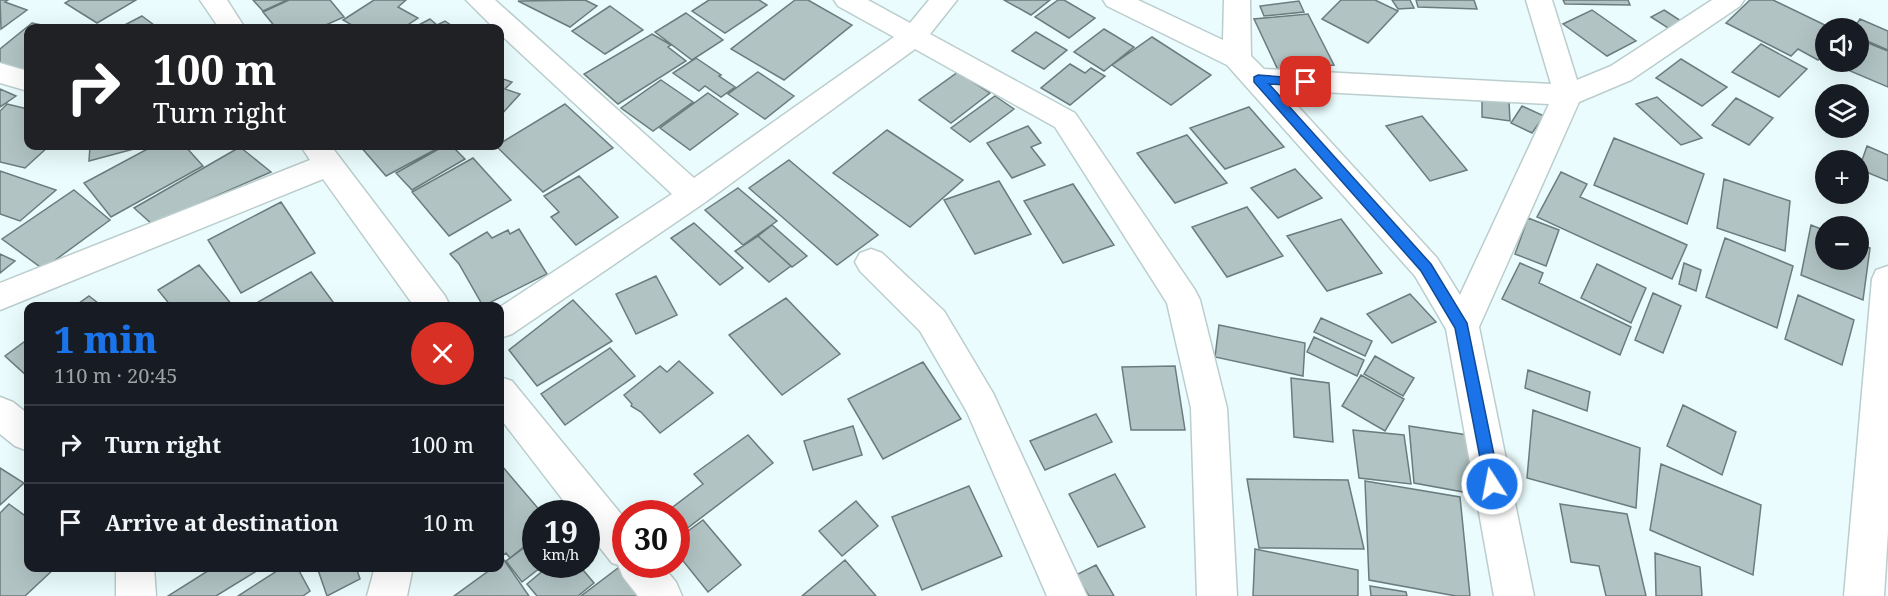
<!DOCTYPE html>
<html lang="en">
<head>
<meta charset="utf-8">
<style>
	body { margin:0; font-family:"Noto Serif",serif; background:#242831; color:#f1f3f6; height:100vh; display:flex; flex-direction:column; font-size:22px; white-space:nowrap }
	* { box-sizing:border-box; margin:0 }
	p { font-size:20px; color:#9ea1a6 }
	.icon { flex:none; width:33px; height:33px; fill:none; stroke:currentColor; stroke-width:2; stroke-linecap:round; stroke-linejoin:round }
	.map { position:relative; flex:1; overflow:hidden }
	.sheet { position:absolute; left:24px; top:302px; width:480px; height:270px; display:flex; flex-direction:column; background:#171b24; border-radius:12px; box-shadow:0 6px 24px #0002 }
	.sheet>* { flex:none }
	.hud { position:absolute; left:24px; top:24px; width:480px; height:126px; border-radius:12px; box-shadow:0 6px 24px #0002; background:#202124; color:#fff; overflow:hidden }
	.fabs { position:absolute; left:1815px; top:18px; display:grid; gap:12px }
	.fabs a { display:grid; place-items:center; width:54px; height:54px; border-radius:50%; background:#171b24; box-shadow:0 6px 24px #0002; font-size:30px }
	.speed { position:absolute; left:522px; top:500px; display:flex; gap:12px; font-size:30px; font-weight:700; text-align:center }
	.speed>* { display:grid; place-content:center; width:78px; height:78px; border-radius:50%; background:#171b24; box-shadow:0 6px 24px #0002; line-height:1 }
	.speed small { font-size:15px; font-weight:400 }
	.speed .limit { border:9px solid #d22; background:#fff; color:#111 }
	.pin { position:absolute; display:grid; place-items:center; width:51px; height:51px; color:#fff; margin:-26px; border-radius:12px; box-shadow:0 3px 9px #0006 }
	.me { position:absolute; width:66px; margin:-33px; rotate:349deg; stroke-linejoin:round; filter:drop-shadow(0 0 4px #0008) }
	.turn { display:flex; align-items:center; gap:21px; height:126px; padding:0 30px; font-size:27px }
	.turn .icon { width:78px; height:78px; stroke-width:2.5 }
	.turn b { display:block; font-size:42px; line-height:51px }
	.round { display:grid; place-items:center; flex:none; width:63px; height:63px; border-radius:32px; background:#242831 }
	.overview { display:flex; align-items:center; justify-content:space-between; height:102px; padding:0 30px }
	h1 { font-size:36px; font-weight:800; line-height:45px; color:#1a73e8 }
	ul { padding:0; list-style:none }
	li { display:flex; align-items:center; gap:18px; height:78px; padding:0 30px; border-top:2px solid #363941 }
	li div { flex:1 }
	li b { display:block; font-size:22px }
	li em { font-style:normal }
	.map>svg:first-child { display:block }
</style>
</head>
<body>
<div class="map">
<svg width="1888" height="596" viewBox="0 0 1888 596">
	<rect width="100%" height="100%" fill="#eafcfd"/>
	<path fill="#b1c3c3" stroke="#6c7c7c" stroke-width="1.5" d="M0,0H8L5,2L27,10L1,29Z
		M70,0H136L97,23L65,3Z
		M253,0H287L263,11Z
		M289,0H330L344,17L319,28H276L263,12Z
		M374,0H406L398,7L418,18L403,28H357L343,20Z
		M585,0L597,6L570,27L518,1Z
		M709,0H759L767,5L725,33L692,11Z
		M795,0H808L852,25L784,80L731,49Z
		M1004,0H1050L1031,15Z
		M1058,0H1064L1095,18L1069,38L1035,17Z
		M1341,0H1375L1398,11L1368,43L1322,19Z
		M1392,0H1410L1414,8L1398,9Z
		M1416,0H1474L1477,9L1418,7Z
		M1563,0H1628L1630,5L1565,4Z
		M1750,0H1773L1831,28H1826V52L1818,60L1798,49L1791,56L1726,23Z
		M1299,1L1304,12L1264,16L1260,6Z
		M610,6L643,30L605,54L572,31Z
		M1592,10L1636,41L1607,56L1563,24Z
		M1664,10L1681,21L1668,28L1651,17Z
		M686,13L723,40L692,60L655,32Z
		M1308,14L1334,65L1278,70L1254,19Z
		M142,16L158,28H119Z
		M430,19L437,25L445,21L455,28H413Z
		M1860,19L1888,31V50L1858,37V28H1854Z
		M32,23L56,28H28V75L0,68V49Z
		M1104,29L1134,47L1104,71L1074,52Z
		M1036,32L1067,50L1044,69L1012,51Z
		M652,34L671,45L668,47L686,61L618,104L584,74Z
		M1152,37L1211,75L1171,105L1112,65Z
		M1858,39L1888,51V87L1836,65L1838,62H1858Z
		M1761,44L1807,69L1779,97L1732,72Z
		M696,58L721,75L719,76L735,87L721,97L705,86L699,91L673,73Z
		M1681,59L1727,87L1702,106L1656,78Z
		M1070,64L1085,73L1091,68L1105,76L1070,105L1041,88Z
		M758,72L794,96L765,119L728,94Z
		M958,72L990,93L951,123L919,100Z
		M500,78L512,82L505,89L520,94L500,116Z
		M661,80L693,102L653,131L621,108Z
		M0,89L16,96L0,107Z
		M708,93L738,114L690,150L660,128Z
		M995,96L1014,109L970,142L951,128Z
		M1482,97L1509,102L1510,121L1482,117Z
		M1657,97L1702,138L1681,145L1636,104Z
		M1736,98L1773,118L1749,145L1712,125Z
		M7,104L28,109V146H49L25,168L0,162V111Z
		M565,104L613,148L543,192L496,146Z
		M1522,106L1544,116L1532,133L1511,123Z
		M1249,107L1284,147L1225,169L1190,128Z
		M1422,116L1467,170L1430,181L1386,126Z
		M1028,126L1041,143L1031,147L1045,165L1012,178L987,143Z
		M887,130L963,180L910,227L833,173Z
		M1187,135L1227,183L1175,203L1137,153Z
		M1614,138L1704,174L1687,224L1594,185Z
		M90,146H145L89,161Z
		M153,146H185L203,166L111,217L84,183Z
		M360,146H442L386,176Z
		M444,146H452L465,159L412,190L396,173Z
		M1867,146L1888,155V181L1859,169Z
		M240,147L271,172L152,224L134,208Z
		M473,158L511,200L449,236L412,192Z
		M789,160L878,235L837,265L749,188Z
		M1295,169L1322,198L1278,218L1251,188Z
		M0,171L56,190L20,221L0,214Z
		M1561,172L1587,184L1580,197L1687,245L1672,279L1537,217Z
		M579,176L618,217L576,245L551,217L559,212L544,196Z
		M1724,179L1790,201L1785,251L1717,228Z
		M999,181L1031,234L975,254L944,200Z
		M1073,184L1114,245L1063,263L1024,201Z
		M738,188L777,221L743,245L705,210Z
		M74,190L110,220L43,269L2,239Z
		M281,202L315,253L241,293L208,240Z
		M1247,207L1283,256L1227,277L1192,227Z
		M1528,218L1559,230L1546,266L1515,254Z
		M1341,219L1382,273L1327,291L1287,236Z
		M694,223L743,268L720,285L671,238Z
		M772,225L807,256L792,267L758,236Z
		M1811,225L1826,231V260H1858V243L1870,248L1863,300L1801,275Z
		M519,229L547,274L483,306L459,264L450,254L487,232L492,238L508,230L510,234Z
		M758,236L791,266L769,282L735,251Z
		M1725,238L1793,266L1777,328L1706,297Z
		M0,254L15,261L0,273Z
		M1520,263L1543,273L1539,283L1631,327L1620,355L1502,299Z
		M1684,263L1701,270L1696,291L1679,284Z
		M1597,264L1646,288L1631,323L1581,298Z
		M199,265L233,306H171L158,290Z
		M311,272L336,306H251Z
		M656,276L677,315L636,334L616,294Z
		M1653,293L1681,306L1663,353L1635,340Z
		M1410,294L1436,322L1392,343L1367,314Z
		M1798,295L1854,320L1842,365L1785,339Z
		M89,296L102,306H75Z
		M786,298L840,354L782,395L729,335Z
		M573,300L612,341L537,386L509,350Z
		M1321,318L1372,341L1365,356L1314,332Z
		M1219,325L1305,343L1303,376L1215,357Z
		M1314,337L1364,360L1357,376L1307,352Z
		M28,339V377L5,356Z
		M610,348L635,376L565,425L541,394Z
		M1375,356L1414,378L1403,396L1364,374Z
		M679,361L713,393L660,433L641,412L631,406L632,404L624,395L660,366L667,372Z
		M923,362L961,419L883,459L848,399Z
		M1175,366L1185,430H1131L1122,367Z
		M1528,370L1590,392L1587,411L1525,388Z
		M1361,375L1404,399L1385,431L1342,406Z
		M1291,378L1329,383L1333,442L1294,437Z
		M1683,405L1736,432L1722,475L1667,446Z
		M1533,410L1640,448L1636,508L1527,478Z
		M1096,414L1112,442L1045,470L1030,441Z
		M853,426L862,455L813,470L804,441Z
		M1409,426L1474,436L1480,495L1414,483Z
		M1353,430L1404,435L1411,484L1359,478Z
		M748,435L773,463L681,533L676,528V513H665L703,484L694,474Z
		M1661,464L1761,505L1753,575L1650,530Z
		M502,466L542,513H536V537L510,558L506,553L500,558V468Z
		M0,468L24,483L0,505Z
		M1115,474L1145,527L1098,547L1069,494Z
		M1247,479L1348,480L1364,549L1259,548Z
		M1365,481L1460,497L1470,596H1456L1369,580Z
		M969,486L1002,556L922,590L892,517Z
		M856,501L878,526L842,556L819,531Z
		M9,504L28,518V567H56L25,596H0V513Z
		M1560,504L1627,514L1646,596H1606L1599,566L1571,562Z
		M703,520L741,565L708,592L676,552V540Z
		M536,539V564H545L522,582L506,561Z
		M1255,549L1358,570V596H1253Z
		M1655,553L1700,567L1702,596H1656Z
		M504,560L529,596H454L494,567H500V563Z
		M845,560L876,596H802Z
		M551,564H578L594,583L578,596H537L527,584Z
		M1096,565L1114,596H1089L1076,575Z
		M214,567H263L216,596H168Z
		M283,567H297L310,591L303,596H238Z
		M317,567H356L360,579L327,596Z
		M618,568L640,596H581Z
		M1370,586L1406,592L1407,596H1371Z"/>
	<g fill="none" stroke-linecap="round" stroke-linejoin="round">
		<g stroke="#bbcdcd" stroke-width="3">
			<path id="minor" d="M200,0H227L245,28H219Z
				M466,0H495L694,178L894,37L838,6L834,0H868L910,23L929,0H957L930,34L1075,113L1195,290L1200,300L1227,408L1237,596H1197L1191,408L1167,303L1055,127L915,49L704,203L512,334L500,338V307L672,194L500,34V28H494Z
				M1103,0H1138L1223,40L1224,0H1250L1251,56L1264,69L1551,84L1526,0H1552L1577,80L1611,66L1712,0H1744L1740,6L1631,80L1579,102L1479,327L1534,596H1494L1446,329L1415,276L1227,65L1107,6ZM1283,90L1549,104L1460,295L1437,258Z
				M0,63L28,71V91L0,83Z
				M304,146H331L445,296L450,306H414L323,179L0,310V283L310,160L302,148Z
				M871,249L882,253L944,311L993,393L1087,596H1047L967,412L920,331L860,271L855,262L860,253Z
				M1888,266V531L1884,596H1844L1872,279L1876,270Z
				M500,377L512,381L626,520V564H661L676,582L682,596H638L623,577L618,565L612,563L586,530V513H573L500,418Z
				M0,397L13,402L28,414V451L15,446L0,434Z
				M116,567H154L156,596H116Z
				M375,567H413L407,596H367Z"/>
		</g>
		<use href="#minor" fill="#fff" fill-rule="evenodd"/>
	</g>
	<path fill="#1a73e8" stroke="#114b97" stroke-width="1.5" d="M1258,75L1310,79L1312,82L1306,86L1269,84L1431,264L1467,323L1500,484L1498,489L1492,491L1487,489L1485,484L1455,328L1421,271L1254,82V77Z"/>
</svg>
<div class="fabs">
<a><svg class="icon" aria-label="sound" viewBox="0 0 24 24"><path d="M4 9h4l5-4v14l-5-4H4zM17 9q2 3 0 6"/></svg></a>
<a><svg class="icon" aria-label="layers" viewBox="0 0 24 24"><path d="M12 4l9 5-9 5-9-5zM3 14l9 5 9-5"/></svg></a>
<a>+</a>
<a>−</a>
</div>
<div class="speed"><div>19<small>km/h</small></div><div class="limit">30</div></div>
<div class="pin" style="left:1306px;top:82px;background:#d93025"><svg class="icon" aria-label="arrive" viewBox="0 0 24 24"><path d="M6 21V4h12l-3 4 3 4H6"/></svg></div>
<svg class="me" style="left:1492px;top:484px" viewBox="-20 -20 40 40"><circle r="17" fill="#1a73e8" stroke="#fff" stroke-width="3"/><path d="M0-11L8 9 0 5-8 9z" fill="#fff"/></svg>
<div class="hud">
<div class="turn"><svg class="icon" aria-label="right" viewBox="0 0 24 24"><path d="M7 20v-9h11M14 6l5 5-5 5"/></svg><div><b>100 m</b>Turn right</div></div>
</div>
<section class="sheet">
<div class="overview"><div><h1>1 min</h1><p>110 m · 20:45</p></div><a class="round" style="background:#d93025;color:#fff"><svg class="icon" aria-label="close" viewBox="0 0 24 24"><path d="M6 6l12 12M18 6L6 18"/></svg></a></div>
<ul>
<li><svg class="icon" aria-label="right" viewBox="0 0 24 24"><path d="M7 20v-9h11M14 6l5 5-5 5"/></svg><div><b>Turn right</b></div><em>100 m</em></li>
<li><svg class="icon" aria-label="arrive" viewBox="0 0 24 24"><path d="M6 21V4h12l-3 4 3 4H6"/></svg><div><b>Arrive at destination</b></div><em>10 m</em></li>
</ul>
</section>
</div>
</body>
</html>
